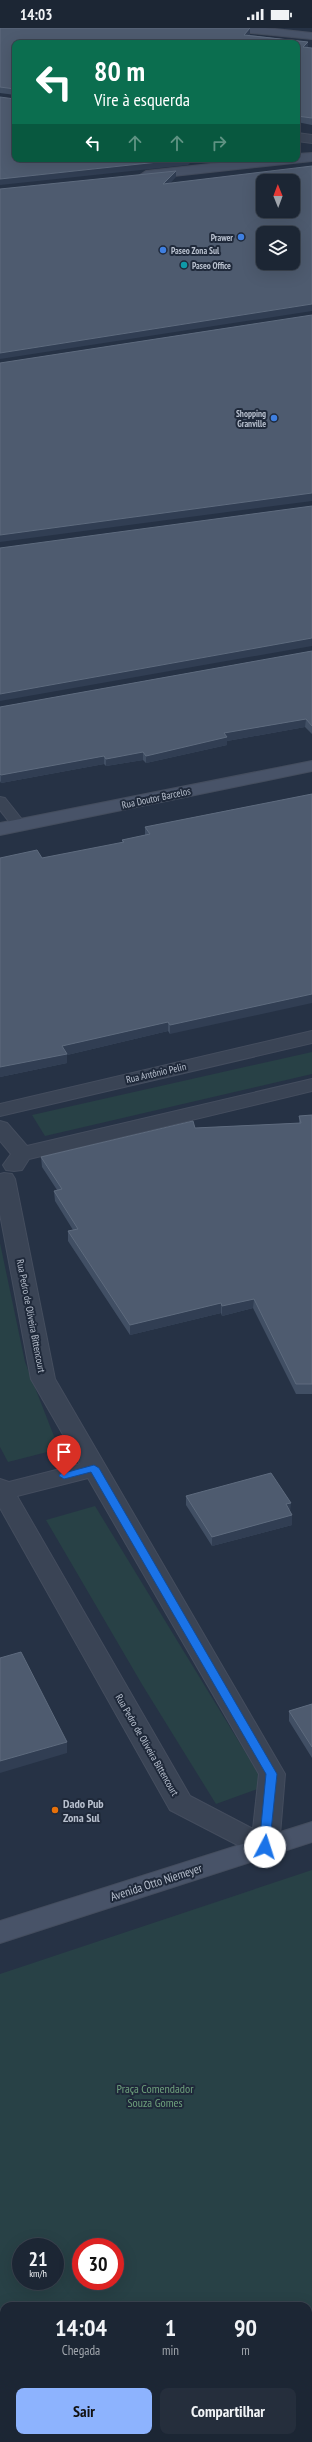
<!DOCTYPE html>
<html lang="pt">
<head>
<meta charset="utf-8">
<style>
	body { margin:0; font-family:"PT Sans Narrow",sans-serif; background:#252e3c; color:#f1f3f6; height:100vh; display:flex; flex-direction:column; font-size:15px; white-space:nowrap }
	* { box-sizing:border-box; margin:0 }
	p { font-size:13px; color:#a0a5ac }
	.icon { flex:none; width:22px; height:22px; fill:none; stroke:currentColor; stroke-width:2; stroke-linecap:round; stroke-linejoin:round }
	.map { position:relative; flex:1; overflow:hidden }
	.panel { position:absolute; left:0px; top:2274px; width:312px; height:140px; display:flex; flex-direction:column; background:#1c2634; border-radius:12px 12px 0 0; box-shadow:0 4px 16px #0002,0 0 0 1px #3a434f }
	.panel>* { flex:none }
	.banner { position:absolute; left:12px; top:12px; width:288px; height:122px; border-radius:8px; box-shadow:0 4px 16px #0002,0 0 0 1px #3a434f; background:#0b6e4f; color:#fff; overflow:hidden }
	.needle { width:26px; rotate:359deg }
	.fabs { position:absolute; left:256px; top:146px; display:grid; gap:8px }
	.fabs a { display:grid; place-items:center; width:44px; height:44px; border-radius:8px; background:#1c2634; box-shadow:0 4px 16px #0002,0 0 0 1px #3a434f; font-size:20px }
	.speed { position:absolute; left:12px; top:2210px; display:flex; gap:8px; font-size:20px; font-weight:700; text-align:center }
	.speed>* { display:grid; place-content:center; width:52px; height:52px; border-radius:50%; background:#1c2634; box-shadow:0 4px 16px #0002,0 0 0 1px #3a434f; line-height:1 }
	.speed small { font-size:10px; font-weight:400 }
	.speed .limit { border:6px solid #d22; background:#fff; color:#111 }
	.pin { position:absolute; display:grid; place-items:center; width:34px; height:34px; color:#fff; margin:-41px -17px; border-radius:50% 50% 50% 0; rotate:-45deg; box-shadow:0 0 4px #0007 }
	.pin .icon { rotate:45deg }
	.me { position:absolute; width:44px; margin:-22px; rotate:5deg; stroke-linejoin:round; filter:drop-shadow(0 0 3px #0008) }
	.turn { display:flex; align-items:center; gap:14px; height:84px; padding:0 16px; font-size:18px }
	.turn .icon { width:52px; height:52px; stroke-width:2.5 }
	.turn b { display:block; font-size:28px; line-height:34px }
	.lanes { display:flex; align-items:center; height:38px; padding:0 16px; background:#0003; justify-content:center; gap:20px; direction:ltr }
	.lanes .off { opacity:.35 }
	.eta { display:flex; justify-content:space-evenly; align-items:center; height:68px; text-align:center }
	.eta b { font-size:24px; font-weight:700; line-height:28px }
	.button { display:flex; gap:8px; margin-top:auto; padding:8px 16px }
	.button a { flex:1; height:46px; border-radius:8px; background:#8db3fe; color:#111; font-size:16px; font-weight:700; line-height:46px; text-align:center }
	.button a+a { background:#252e3c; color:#f1f3f6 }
	.status { display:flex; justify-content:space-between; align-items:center; height:28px; padding:0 20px; background:#1c2634; direction:ltr }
	.status svg { height:11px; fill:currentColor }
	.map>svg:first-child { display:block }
</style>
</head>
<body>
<div class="status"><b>14:03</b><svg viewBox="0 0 49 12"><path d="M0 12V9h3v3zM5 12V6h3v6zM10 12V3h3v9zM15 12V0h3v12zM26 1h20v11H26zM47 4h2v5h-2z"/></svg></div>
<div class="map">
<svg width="312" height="2414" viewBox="0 0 312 2414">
	<rect width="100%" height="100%" fill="#263245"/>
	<path fill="#284146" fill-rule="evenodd" d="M312,1024V1046L45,1108L32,1087Z
		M0,1215L25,1334L59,1421L8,1434L0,1419Z
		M95,1478L266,1758L216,1776L143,1658L46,1492Z
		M312,1842V2308L308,2313V2278H4V2410H250L247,2414H0V1946ZM21,2219H55V2253H21ZM81,2219H115V2253H81Z"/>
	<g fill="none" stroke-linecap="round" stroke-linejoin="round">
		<g stroke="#444d5e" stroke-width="2">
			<path id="lane" d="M0,769L5,770L24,794L26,797L24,800H14L0,782Z"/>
		</g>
		<g stroke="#444d5e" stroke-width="2">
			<path id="street" d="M297,105L312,107V115L297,113Z
				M312,1003V1015L0,1088V1076Z
				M312,1051V1063L29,1131L22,1142L14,1143L6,1142L3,1137L11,1126L0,1113V1093L7,1095L27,1118Z
				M4,1145L12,1146L15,1151L55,1351L285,1746L279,1819L275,1826L265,1829L255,1826L170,1782L0,1480V1451L9,1454L80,1436L31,1351L0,1186V1146ZM88,1450L259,1746L253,1801L190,1768L17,1468Z"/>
		</g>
		<g stroke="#444d5e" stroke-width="2">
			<path id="secondary" d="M226,0H266L312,5V11L232,3Z
				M312,125V133L146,151L140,147L146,143L257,131H297V126Z
				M312,733V743L0,807V795Z
				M312,1794V1814L0,1915V1893Z"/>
		</g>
		<use href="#lane" fill="#3a4455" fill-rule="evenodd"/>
		<use href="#street" fill="#3a4455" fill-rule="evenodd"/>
		<use href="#secondary" fill="#485368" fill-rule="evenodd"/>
	</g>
	<path fill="#414f64" d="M0,0H250V6L249,7L308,14V20H312V97L297,94V15H15V67L0,65Z
		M312,623V706L305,699L227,713V717L146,735L143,732L106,738L104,736L1,755L0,753V679Z
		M312,766L170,1006L168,1003L67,1027V1035L0,1049V830H42L122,815V812L145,807V799Z
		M312,1087V1366H296L253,1280L222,1288L221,1285L130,1307L68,1213V1203L73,1202L55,1173L54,1163L57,1162L42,1139L41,1129L195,1100L299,1095V1088Z
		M186,1468L290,1484L292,1487V1497L212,1518L186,1477Z
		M312,1676V1730L289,1693V1683Z"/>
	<path fill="#313e53" d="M250,0V6L244,12V7Z
		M308,14V20L303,19Z
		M186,131H194L188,137L0,157V151Z
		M176,143V149L163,163V156Z
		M312,276V283L0,331V325Z
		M312,465V473L0,514V507Z
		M312,610V618L0,673V666Z
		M306,691L305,699L227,713V717L146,735V728L224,705Z
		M143,724V732L106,738V731Z
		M104,728V736L1,755V747Z
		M312,966V975L170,1006V997Z
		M168,994V1003L67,1027V1035L0,1049V1039L62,1018Z
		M254,1271L253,1280L222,1288V1278Z
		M221,1275V1285L130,1307V1297Z
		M291,1475L290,1484L286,1476Z
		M292,1487V1497L212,1518V1509Z
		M67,1714V1725L0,1745V1733Z"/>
	<path fill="#4e5b6f" stroke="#5e6b7e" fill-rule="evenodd" d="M0,0H250L244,7L308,14L303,19L312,20V90L297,88V15H15V61L0,59Z
		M0,69L15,71V131H186L0,151Z
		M312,138V276L0,325V161L176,143L163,156ZM263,153H293V183H263ZM263,205H293V235H263Z
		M312,287V465L0,507V335Z
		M312,478V610L0,666V520Z
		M312,623V698L306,691L224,705L227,709L146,728L143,724L106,731L104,728L1,747L0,746V679Z
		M312,766V966L170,997L168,994L62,1018L67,1026L0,1039V830L37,822L42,830L124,814L122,812L150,806L145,799Z
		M312,1087V1356H296L254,1271L222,1278L221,1275L130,1297L68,1203L78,1201L54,1163L62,1161L41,1129L193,1093L195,1100L301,1095L299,1088Z
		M271,1445L291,1475L286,1476L292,1487L212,1509L186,1468Z
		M21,1624L67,1714L0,1733V1630Z
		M312,1676V1719L289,1683Z"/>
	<path fill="#1a73e8" stroke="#114b97" d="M94,1437L99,1440L277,1746L269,1822L265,1823L259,1819L266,1746L91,1444L64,1451L59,1448L60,1446Z"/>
	<g fill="#3f7fe0" stroke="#1f293a" stroke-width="1.5">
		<circle cx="241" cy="209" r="4"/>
		<circle cx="163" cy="222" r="4"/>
		<circle cx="274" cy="390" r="4"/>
	</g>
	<circle fill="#0f9aa8" stroke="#1f293a" stroke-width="1.5" cx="184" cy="237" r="4"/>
	<circle fill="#e8710a" stroke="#1f293a" stroke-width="1.5" cx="55" cy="1782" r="4"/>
	<g text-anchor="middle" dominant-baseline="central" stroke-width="4" stroke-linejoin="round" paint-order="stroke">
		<g font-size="9" font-weight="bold" fill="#b8c0ce" stroke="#1f293a" text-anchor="end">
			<text x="233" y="209">Prawer</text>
			<text x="171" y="222" text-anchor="start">Paseo Zona Sul</text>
			<text x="192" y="237" text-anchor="start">Paseo Office</text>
			<text x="266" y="385">Shopping<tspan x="266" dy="10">Granville</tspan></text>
		</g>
		<g font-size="10" fill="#b8c0ce" stroke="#1f293a">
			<text transform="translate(156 770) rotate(-12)">Rua Doutor Barcelos</text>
			<text transform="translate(156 1045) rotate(-13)">Rua Antônio Pelin</text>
			<text transform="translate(31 1288) rotate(79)">Rua Pedro de Oliveira Bittencourt</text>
			<text transform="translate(147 1717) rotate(60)">Rua Pedro de Oliveira Bittencourt</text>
		</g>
		<g font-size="12" font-weight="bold" fill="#b8c0ce" stroke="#1f293a" text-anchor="start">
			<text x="63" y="1775">Dado Pub<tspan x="63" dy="14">Zona Sul</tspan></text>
		</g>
		<g font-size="12" fill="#b8c0ce" stroke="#1f293a">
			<text transform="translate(156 1854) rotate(-18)">Avenida Otto Niemeyer</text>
		</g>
		<g font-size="12" fill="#6ea07c" stroke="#1f293a">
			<text x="155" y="2060">Praça Comendador<tspan x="155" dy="14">Souza Gomes</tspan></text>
		</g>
	</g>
</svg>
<div class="fabs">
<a><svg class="needle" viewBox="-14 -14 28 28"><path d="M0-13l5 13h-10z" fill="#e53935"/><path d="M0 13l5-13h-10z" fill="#a0a5ac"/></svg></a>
<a><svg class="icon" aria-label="layers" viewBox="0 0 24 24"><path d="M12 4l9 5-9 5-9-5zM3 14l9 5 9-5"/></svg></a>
</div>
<div class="speed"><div>21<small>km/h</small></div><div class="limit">30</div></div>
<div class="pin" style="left:64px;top:1448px;background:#d93025"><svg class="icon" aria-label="arrive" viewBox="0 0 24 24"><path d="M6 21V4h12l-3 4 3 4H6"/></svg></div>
<svg class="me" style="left:265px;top:1819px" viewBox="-20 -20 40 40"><circle r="19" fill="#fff"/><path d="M0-13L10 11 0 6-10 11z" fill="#1a73e8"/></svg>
<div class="banner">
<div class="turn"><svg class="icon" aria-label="left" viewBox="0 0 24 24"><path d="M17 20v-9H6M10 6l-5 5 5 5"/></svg><div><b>80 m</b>Vire à esquerda</div></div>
<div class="lanes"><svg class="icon" aria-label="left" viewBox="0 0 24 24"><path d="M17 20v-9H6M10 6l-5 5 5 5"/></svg><svg class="icon off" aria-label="ahead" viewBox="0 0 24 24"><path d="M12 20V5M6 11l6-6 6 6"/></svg><svg class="icon off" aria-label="ahead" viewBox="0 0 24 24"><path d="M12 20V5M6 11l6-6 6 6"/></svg><svg class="icon off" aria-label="right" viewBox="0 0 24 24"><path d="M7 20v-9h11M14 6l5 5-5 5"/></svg></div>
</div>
<section class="panel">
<div class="eta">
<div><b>14:04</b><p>Chegada</p></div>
<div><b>1</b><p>min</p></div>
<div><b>90</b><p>m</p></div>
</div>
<div class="button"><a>Sair</a><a>Compartilhar</a></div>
</section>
</div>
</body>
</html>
